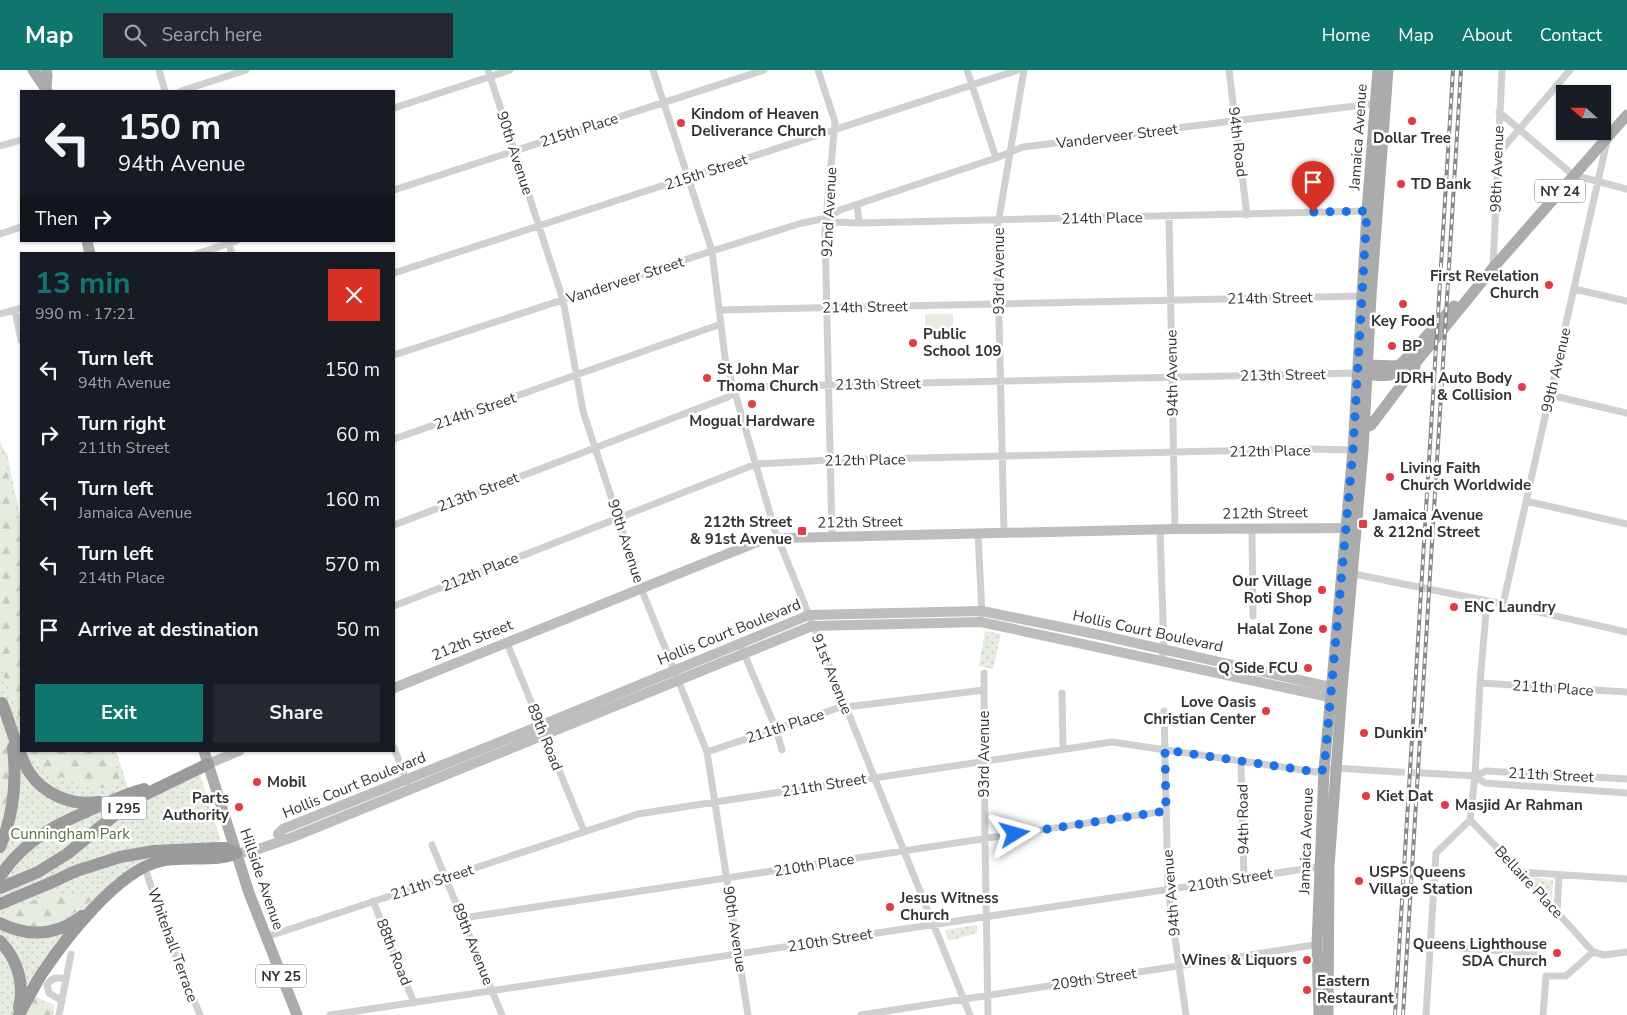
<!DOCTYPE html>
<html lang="en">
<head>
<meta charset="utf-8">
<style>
	body { margin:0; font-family:"Nunito Sans",sans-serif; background:#242831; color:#f1f3f6; height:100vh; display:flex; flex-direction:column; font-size:19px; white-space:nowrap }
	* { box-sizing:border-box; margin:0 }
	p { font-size:16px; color:#9ea1a6 }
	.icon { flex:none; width:28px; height:28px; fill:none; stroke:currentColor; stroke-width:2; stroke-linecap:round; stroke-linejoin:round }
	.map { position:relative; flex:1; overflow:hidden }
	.drawer { position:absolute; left:20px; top:182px; width:375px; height:500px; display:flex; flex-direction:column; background:#171b24; border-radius:0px; box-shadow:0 1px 4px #0004 }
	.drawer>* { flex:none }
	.top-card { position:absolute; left:20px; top:20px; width:375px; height:152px; border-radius:0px; box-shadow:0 1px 4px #0004; background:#171b24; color:#f1f3f6; overflow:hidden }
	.needle { width:32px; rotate:291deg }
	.fabs { position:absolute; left:1556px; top:15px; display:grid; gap:10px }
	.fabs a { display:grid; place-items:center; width:55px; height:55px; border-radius:0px; background:#171b24; box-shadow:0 1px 4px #0004; font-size:25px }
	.pin { position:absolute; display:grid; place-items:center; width:42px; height:42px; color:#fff; margin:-51px -21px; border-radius:50% 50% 50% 0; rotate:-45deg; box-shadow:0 0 5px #0007 }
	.pin .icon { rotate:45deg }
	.me { position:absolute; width:55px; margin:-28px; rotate:82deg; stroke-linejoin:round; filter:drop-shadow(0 0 4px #0008) }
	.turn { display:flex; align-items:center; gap:18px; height:105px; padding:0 15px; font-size:22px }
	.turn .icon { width:65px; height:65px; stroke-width:2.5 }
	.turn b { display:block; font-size:35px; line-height:42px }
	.then { display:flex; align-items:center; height:48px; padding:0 15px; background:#0003; gap:10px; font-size:19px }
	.round { display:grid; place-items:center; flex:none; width:52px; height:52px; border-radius:0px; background:#242831 }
	.summary { display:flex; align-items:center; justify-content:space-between; height:85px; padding:0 15px }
	h1 { font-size:30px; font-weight:700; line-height:38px; color:#0f766e }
	.cta { display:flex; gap:10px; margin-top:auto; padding:10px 15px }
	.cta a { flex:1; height:58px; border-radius:0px; background:#0f766e; color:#fff; font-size:20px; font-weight:700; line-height:58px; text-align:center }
	.cta a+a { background:#242831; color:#f1f3f6 }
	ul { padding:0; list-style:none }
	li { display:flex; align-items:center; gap:15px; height:65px; padding:0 15px }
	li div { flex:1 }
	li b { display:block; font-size:19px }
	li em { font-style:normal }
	header { display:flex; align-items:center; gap:30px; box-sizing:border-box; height:70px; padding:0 25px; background:#0f766e; color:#fff }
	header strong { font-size:24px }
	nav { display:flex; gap:28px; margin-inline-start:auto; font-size:18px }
	.search { width:350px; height:45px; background:#242831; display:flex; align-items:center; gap:12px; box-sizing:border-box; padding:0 18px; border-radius:0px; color:#9ea1a6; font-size:19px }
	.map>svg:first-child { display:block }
</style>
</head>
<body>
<header>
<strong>Map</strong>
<div class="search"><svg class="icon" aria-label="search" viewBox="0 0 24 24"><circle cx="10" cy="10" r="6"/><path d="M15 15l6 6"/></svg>Search here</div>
<nav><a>Home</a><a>Map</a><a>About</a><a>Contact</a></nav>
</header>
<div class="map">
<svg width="1627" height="945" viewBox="0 0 1627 945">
	<defs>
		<pattern id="grass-dots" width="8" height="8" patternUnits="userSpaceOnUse" patternTransform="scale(1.25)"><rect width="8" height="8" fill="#e6ecdf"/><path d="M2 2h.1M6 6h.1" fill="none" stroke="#c6cbc0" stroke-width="1.8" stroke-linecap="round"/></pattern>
		<pattern id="forest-firs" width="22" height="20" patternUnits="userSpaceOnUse" patternTransform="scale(1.25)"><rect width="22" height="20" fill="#e6ecdf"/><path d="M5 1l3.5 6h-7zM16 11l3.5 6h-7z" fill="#c6cbc0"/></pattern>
	</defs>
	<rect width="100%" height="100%" fill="#fff"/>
	<path fill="url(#grass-dots)" d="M7,383L21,452V681H116L134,736L200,705L221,771L148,791L69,861L35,927L55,935L53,945H0V384Z
		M985,561L1001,564L993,599L979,596Z
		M1529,807L1553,810L1552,831Z
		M977,855V863L949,871L945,860Z"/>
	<path fill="url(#forest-firs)" d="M0,370L4,380L21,475V654L0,594Z
		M0,647C3,657 6,667 8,678C11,697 9,739 0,757Z
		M31,681H110L121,713C116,715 110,718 105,718C92,719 73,714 62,707L54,708L35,691Z
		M105,821C71,843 44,876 3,845L9,838L27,834L50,822L77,825Z
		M34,928L50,937V945H24Z"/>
	<path fill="#e6ecdf" d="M925,244H953V259H925Z"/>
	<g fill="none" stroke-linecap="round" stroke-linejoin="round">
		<path stroke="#d6d6d6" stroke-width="7" stroke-dasharray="7 3.5" stroke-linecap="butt" d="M1398,702L1423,703"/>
		<path stroke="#d0d0d0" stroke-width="7" d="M159,0L165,21
			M488,0L563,230L583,341L641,518L707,682L748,945
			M653,0L712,181L725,288L775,461L970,945
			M818,0L835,52L825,160L832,467
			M967,0L996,88
			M1229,0L1247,145
			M181,21L246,0
			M394,38L510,0
			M1499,42L1573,105L1627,119
			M0,76L21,70
			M1498,84L1570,0
			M394,120L764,0
			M857,135L859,153
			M1169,146L1175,459
			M827,148L834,152L859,153L1370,141
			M0,164L21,157
			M228,171L232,184
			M196,184L236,171
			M1493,197L1502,0
			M394,203L1018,0
			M1574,219L1627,231
			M15,240L21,270
			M720,240L1364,226
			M0,244L21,238
			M394,285L712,181L802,153L827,148L840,140L996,88L1023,77L1379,33
			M1550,325L1627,343
			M394,369L721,254
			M1526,431L1627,454
			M394,455L728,327L740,318L745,317L1358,303
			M1252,458L1253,546
			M1160,460L1164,581L1161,590
			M978,464L982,544
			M1004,464L997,160L1024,0
			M1349,503L1503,534L1627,562
			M1487,531L1480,613L1475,706L1470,750L1521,802L1593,882L1604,885L1627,882
			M1503,534L1607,71
			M394,536L756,394L830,390L1309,379L1355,380
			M507,573L584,761
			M740,574L776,659L782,680
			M984,603L985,768L988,945
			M1480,613L1627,622
			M1062,623L1063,679
			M1164,641L1168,819L1186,945
			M394,678L407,712
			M707,682L838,638L984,620
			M1241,691L1244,808
			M1423,703L1475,706L1486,701L1627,709
			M1475,706L1485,713L1627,723
			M432,775L502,945
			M1521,802L1627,809
			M147,804L167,864L200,945
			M373,831L414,933
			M1557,843L1559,805
			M463,848L1166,741
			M266,867L638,744L715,732L1112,672L1316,702L1336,698L1398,702
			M1430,876L1534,883
			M62,931L49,923L47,915C52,907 57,907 66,909
			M59,945L71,884
			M330,945L1324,796
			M861,945L1320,874
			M1426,945L1436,783L1470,750
			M1543,945L1546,906H1566L1593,882"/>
		<path stroke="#bdbdbd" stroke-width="10" d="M394,618L762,470L784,468L1175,459L1354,458
			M208,694L239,681
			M282,770L278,764L283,759L547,653L809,545L982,541L1100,565L1339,619
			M236,783L250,782L293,767L812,556L981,552L1338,629"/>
		<path stroke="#ababab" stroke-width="11" d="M33,0L47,21
			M46,0L47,5L46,18
			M87,171L90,184
			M1363,299L1368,295L1395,296L1401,294L1454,236
			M1360,304C1379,306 1398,308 1413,296L1493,198L1627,45
			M1364,358L1371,355L1375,350L1415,297
			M204,681L249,823L297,945
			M1319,945L1317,874L1324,700L1353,380L1367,141L1378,0
			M1328,945L1329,796L1342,619L1363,380L1371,226L1388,0"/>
		<path stroke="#9a9a9a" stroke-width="12" d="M2,633C11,655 17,682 29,702C44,725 72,736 99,732
			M0,777C14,744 17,712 13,677
			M0,806C28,766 61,752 104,734C117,729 130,722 144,719
			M0,818L38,802L67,784L116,744L144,725L208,694
			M0,834L48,814L76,801L120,787L154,781L220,778H226L236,783
			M0,853C28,867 56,866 82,846
			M0,871C17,889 25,913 19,938
			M19,945C26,932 33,918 41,905C65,869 118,800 161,791C180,786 222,792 236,783"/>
		<g stroke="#888" stroke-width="4">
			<path id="rail" d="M1395,945L1453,0
				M1403,945L1461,0"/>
		</g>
		<use href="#rail" stroke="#fff" stroke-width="2" stroke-dasharray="5.5" stroke-linecap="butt"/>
	</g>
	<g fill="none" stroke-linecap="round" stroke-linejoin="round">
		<path stroke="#1a73e8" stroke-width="9" stroke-dasharray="0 16.2" d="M1015,764L1166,741L1165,680L1310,701L1324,700L1353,380L1367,141L1313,142"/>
	</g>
	<g fill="#e63946" stroke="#fff" stroke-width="2">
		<circle cx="1412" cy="51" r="5"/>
		<circle cx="681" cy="53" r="5"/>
		<circle cx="1401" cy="114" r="5"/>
		<circle cx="1549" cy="215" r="5"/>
		<circle cx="1403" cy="234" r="5"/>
		<circle cx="913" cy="273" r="5"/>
		<circle cx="1392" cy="276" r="5"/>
		<circle cx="707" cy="308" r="5"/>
		<circle cx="1522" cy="317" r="5"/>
		<circle cx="752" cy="334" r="5"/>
		<circle cx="1390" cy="407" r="5"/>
		<rect x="1358" y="449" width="10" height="10" rx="2.5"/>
		<rect x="797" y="456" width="10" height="10" rx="2.5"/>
		<circle cx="1322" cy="520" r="5"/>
		<circle cx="1454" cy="537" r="5"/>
		<circle cx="1323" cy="559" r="5"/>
		<circle cx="1308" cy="598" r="5"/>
		<circle cx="1266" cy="641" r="5"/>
		<circle cx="1364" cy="663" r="5"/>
		<circle cx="257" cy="712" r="5"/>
		<circle cx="1366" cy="726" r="5"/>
		<circle cx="1445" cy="735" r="5"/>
		<circle cx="239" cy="737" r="5"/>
		<circle cx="1359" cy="811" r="5"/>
		<circle cx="890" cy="837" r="5"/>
		<circle cx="1557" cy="883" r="5"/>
		<circle cx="1307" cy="890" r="5"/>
		<circle cx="1307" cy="920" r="5"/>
	</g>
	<g text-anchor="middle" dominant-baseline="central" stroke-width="5" stroke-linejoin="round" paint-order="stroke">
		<g fill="#fff" stroke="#707070" stroke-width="1">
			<rect x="1535" y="109.5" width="50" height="23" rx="4"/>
			<rect x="101.5" y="726.5" width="45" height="23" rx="4"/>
			<rect x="256" y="894.5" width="50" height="23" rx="4"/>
		</g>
		<g font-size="14" font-weight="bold" fill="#333">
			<text x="1560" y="121">NY 24</text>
			<text x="124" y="738">I 295</text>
			<text x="281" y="906">NY 25</text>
		</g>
		<g font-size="15" font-weight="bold" fill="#333" stroke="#fff" text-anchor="start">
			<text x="691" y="44">Kindom of Heaven<tspan x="691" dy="17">Deliverance Church</tspan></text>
			<text x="1412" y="68" text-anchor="middle">Dollar Tree</text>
			<text x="1411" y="114">TD Bank</text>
			<text x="1539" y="206" text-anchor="end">First Revelation<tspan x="1539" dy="17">Church</tspan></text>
			<text x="1403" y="251" text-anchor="middle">Key Food</text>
			<text x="923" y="264">Public<tspan x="923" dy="17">School 109</tspan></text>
			<text x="1402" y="276">BP</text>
			<text x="717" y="299">St John Mar<tspan x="717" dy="17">Thoma Church</tspan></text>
			<text x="1512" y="308" text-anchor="end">JDRH Auto Body<tspan x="1512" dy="17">&amp; Collision</tspan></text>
			<text x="752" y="351" text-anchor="middle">Mogual Hardware</text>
			<text x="1400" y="398">Living Faith<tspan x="1400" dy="17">Church Worldwide</tspan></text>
			<text x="1373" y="445">Jamaica Avenue<tspan x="1373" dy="17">&amp; 212nd Street</tspan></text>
			<text x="792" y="452" text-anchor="end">212th Street<tspan x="792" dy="17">&amp; 91st Avenue</tspan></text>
			<text x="1312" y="511" text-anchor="end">Our Village<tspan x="1312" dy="17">Roti Shop</tspan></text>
			<text x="1464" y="537">ENC Laundry</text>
			<text x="1313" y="559" text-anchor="end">Halal Zone</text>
			<text x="1298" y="598" text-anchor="end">Q Side FCU</text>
			<text x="1256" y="632" text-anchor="end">Love Oasis<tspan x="1256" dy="17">Christian Center</tspan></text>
			<text x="1374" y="663">Dunkin'</text>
			<text x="267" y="712">Mobil</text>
			<text x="1376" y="726">Kiet Dat</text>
			<text x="229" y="728" text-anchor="end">Parts<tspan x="229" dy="17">Authority</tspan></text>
			<text x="1455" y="735">Masjid Ar Rahman</text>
			<text x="1369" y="802">USPS Queens<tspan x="1369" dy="17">Village Station</tspan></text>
			<text x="900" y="828">Jesus Witness<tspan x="900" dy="17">Church</tspan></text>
			<text x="1547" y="874" text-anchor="end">Queens Lighthouse<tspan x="1547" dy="17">SDA Church</tspan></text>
			<text x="1297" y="890" text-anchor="end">Wines &amp; Liquors</text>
			<text x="1317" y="911">Eastern<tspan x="1317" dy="17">Restaurant</tspan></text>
		</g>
		<g font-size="15" fill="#333" stroke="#fff">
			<text transform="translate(579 60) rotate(-18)">215th Place</text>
			<text transform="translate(1117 66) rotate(-7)">Vanderveer Street</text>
			<text transform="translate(1358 67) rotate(-86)">Jamaica Avenue</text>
			<text transform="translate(1238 72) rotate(83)">94th Road</text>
			<text transform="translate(515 83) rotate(72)">90th Avenue</text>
			<text transform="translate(1497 99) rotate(-88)">98th Avenue</text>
			<text transform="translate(706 102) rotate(-18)">215th Street</text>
			<text transform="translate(829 142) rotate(-87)">92nd Avenue</text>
			<text transform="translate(1102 148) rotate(-1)">214th Place</text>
			<text transform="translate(999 201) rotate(-90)">93rd Avenue</text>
			<text transform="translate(625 210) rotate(-18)">Vanderveer Street</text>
			<text transform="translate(1270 228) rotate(-1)">214th Street</text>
			<text transform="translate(865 237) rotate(-1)">214th Street</text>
			<text transform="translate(1556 300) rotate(-77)">99th Avenue</text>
			<text transform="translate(1172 303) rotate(-91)">94th Avenue</text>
			<text transform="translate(1283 305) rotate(-1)">213th Street</text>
			<text transform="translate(878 314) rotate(-1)">213th Street</text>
			<text transform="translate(475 341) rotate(-19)">214th Street</text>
			<text transform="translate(1270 381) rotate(-1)">212th Place</text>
			<text transform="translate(865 390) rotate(-1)">212th Place</text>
			<text transform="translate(478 422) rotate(-21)">213th Street</text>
			<text transform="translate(1265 443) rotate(-1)">212th Street</text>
			<text transform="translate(860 452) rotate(-1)">212th Street</text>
			<text transform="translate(626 471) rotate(72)">90th Avenue</text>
			<text transform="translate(480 502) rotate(-22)">212th Place</text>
			<text transform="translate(1148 561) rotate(12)">Hollis Court Boulevard</text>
			<text transform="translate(729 562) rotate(-22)">Hollis Court Boulevard</text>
			<text transform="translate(472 570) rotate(-22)">212th Street</text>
			<text transform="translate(832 604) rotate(68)">91st Avenue</text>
			<text transform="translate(1553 618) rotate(4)">211th Place</text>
			<text transform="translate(785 656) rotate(-18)">211th Place</text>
			<text transform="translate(545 667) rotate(68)">89th Road</text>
			<text transform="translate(984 684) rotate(-90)">93rd Avenue</text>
			<text transform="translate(1551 705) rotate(3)">211th Street</text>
			<text transform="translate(354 715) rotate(-22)">Hollis Court Boulevard</text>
			<text transform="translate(824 715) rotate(-9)">211th Street</text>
			<text transform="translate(1243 749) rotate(-91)">94th Road</text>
			<text transform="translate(1306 771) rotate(-88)">Jamaica Avenue</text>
			<text transform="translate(814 795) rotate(-9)">210th Place</text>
			<text transform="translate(262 809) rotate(71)">Hillside Avenue</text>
			<text transform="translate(1230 810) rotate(-9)">210th Street</text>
			<text transform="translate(432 812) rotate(-18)">211th Street</text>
			<text transform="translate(1529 812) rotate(47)">Bellaire Place</text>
			<text transform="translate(1171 823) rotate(-95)">94th Avenue</text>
			<text transform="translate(735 859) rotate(81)">90th Avenue</text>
			<text transform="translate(830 870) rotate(-9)">210th Street</text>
			<text transform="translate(473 874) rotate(68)">89th Avenue</text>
			<text transform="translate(173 875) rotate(70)">Whitehall Terrace</text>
			<text transform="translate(394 882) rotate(68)">88th Road</text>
			<text transform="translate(1094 909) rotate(-8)">209th Street</text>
		</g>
		<g font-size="15" fill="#56703f" stroke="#fff">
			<text x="70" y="764">Cunningham Park</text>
		</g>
	</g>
</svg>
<div class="fabs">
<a><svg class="needle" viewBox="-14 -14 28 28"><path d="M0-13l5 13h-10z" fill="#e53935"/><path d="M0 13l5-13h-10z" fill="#9ea1a6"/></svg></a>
</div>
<div class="pin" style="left:1313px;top:142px;background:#d93025"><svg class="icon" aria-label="arrive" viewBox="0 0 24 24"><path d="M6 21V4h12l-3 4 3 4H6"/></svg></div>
<svg class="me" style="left:1015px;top:764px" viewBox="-20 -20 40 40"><path d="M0-17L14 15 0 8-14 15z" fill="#1a73e8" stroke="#fff" stroke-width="4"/></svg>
<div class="top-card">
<div class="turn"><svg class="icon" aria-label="left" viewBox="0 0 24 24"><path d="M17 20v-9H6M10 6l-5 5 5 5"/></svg><div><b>150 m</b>94th Avenue</div></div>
<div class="then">Then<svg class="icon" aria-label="right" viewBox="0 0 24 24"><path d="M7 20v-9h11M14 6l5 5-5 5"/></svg></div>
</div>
<section class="drawer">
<div class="summary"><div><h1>13 min</h1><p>990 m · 17:21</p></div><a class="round" style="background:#d93025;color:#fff"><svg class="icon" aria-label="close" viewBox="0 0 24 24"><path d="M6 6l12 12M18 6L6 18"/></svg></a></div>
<ul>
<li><svg class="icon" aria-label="left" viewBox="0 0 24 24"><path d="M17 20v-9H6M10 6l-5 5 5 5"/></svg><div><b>Turn left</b><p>94th Avenue</p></div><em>150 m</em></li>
<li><svg class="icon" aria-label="right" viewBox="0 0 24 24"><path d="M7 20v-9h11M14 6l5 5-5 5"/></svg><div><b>Turn right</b><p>211th Street</p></div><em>60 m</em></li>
<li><svg class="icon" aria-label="left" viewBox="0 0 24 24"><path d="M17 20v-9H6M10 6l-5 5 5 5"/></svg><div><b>Turn left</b><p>Jamaica Avenue</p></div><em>160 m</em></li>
<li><svg class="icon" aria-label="left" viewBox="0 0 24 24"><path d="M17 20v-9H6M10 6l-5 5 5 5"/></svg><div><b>Turn left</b><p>214th Place</p></div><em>570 m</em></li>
<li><svg class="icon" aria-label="arrive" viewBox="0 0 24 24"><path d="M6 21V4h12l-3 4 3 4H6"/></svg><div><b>Arrive at destination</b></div><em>50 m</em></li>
</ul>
<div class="cta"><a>Exit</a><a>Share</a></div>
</section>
</div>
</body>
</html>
